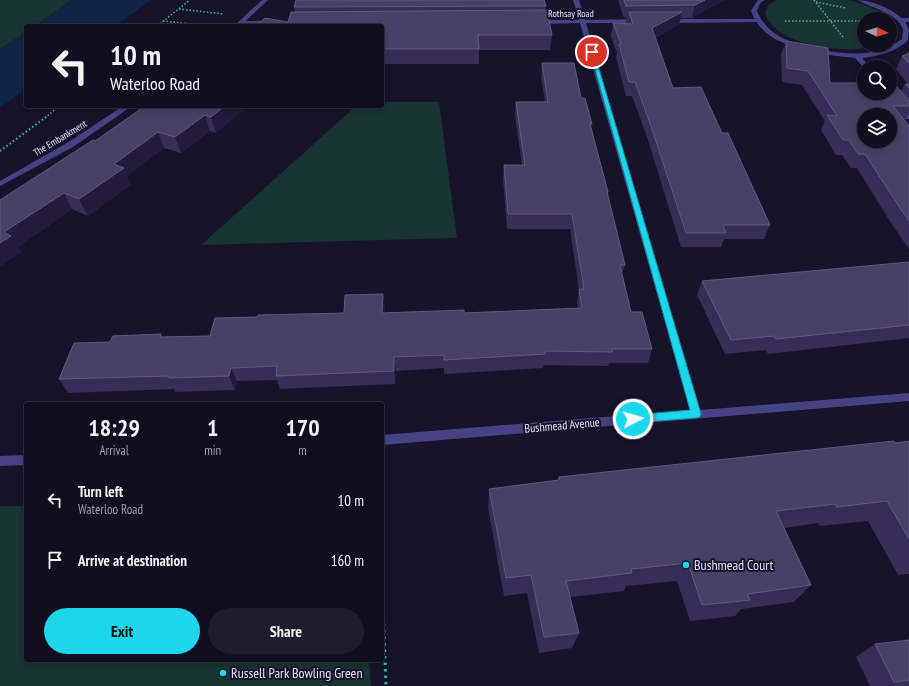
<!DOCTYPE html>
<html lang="en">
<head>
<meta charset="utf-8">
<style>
	body { margin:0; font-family:"PT Sans Narrow",sans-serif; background:#1e1c2d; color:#f1f3f6; height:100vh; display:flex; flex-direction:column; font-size:15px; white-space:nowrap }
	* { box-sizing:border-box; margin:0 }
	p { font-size:13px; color:#9c9ca5 }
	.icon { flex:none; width:22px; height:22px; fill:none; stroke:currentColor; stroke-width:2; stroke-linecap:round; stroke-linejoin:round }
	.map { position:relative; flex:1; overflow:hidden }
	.panel { position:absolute; left:24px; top:402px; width:360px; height:260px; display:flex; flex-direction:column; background:#110e20; border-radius:4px; box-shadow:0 2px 6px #0003,0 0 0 1px #302e3e }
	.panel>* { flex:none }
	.top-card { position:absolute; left:24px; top:24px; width:360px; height:84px; border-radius:4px; box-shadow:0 2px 6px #0003,0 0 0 1px #302e3e; background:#110e20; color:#f1f3f6; overflow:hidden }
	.needle { width:26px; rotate:95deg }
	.controls { position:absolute; left:857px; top:12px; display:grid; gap:8px }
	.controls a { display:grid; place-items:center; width:40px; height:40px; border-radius:50%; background:#110e20; box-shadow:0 2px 6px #0003,0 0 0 1px #302e3e; font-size:20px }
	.pin { position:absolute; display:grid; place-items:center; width:34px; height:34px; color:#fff; margin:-17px; border:2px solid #fff; border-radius:50%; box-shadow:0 1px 4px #0007 }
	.me { position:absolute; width:44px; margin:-22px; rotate:85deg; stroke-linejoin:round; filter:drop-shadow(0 0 3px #0008) }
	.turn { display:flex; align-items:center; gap:14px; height:84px; padding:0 20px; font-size:18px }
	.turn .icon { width:52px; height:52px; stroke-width:2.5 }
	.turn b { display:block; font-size:28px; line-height:34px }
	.eta { display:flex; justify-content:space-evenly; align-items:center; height:68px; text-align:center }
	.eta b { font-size:24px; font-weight:700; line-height:28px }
	.button { display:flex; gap:8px; margin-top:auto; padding:8px 20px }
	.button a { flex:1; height:46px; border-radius:24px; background:#1cd6eb; color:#111; font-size:16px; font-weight:700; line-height:46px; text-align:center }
	.button a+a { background:#1e1c2d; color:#f1f3f6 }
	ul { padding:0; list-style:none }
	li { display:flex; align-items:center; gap:12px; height:60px; padding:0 20px }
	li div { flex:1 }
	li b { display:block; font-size:15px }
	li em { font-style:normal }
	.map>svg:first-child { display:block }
</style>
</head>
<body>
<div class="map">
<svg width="909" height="686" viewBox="0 0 909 686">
	<rect width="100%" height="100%" fill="#17132a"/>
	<path fill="#173332" d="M0,0H71L35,26H26V32L0,49Z
		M776,0H849L865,5L880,12L889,19H864V45H882C851,55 777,49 765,13L768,5Z
		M382,102H439L457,238L201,245L356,106H382Z
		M0,506H26V660H369L371,686H0Z"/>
	<path fill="#102446" d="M71,0H151L115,26H35Z
		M26,32V89L0,108V49Z"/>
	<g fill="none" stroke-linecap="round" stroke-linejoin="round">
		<path stroke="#3cb3ac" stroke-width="1.5" stroke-dasharray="1.5 2" stroke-linecap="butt" d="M814,0L843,37
			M816,2L846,8
			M179,9L224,14
			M163,21L210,26
			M785,21H862
			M157,26L190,0
			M45,118L59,106"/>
		<path stroke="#3cb3ac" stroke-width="2" stroke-dasharray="1.5 2.5" stroke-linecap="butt" d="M0,151L46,117"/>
		<path stroke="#3cb3ac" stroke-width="3" stroke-dasharray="2.5 4" stroke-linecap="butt" d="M382,578L386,686"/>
		<path fill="#454384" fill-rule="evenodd" d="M573,0H579L585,20L641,19L644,21L641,23H586L700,410L909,393V401L382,445V435L690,410L580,23L537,24L534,22L537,20H579Z
			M909,18V22H900L897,20L900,18Z
			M757,19L760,21L759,22L667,23L664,21L667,19Z
			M273,21L276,23L275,24L241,25L238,23L241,21Z
			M26,455V465L0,466V456Z"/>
		<path fill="#454384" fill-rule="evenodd" d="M262,0H268L240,26H234Z
			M758,0H765L760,3L757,11C765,31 781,38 799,45V47C794,48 789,45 784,43C768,37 757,27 751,11Z
			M858,0C873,0 907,14 909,31C909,33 908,37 908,40C896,52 879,56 862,58L870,67L864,68L855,58L828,55L814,51L817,49C847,55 876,58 902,39C902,36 903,32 903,30C899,13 870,8 858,0Z
			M890,91L909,112V119H906L886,93H890Z
			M123,106H132L73,147L0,186V181L67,143Z"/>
	</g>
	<path fill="#362e56" d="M618,0H724L692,18H681L679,24L655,38L673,88L722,133L770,225L764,239H724L721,247H681L648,140L632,96H626L616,57L617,53L611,36L613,23H626L627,18H624Z
		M546,6L545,10L552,35L550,50H479V64H382V26L288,22L295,12L294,7Z
		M786,41L830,83L901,91L905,84H908L896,69L902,56L909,53V113L905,120L909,126V249L891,223L857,168H851L842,155H836L821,130L825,121L802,85L782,82L781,55Z
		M542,63L581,98L592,124L591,128L608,192V195L625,265L622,274L631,312L652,349L648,363H609L608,366L544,365L543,368L444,374V368L396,371L395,384L280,389L277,380L237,381L235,390L175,392L174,389L68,393L59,379L110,342L161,334L162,337L210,336L257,317L344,313L383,294L385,308L384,313H464L578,308L577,303L579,290L570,229H507L503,179L504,165H522L515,116L516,102H545L541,76Z
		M248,106L216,133L210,131L181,153L164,148L127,176L131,184L88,216L72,209L18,247L21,252L0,266L95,141Z
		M909,262V338L768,354L766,350L725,354L697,295L702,281Z
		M909,441V574L898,575L868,521L820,526L818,523L784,528L811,585L794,602L741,609L735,616L690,621L677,581L626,586L624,591L570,597L579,633L572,648L539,653L527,593L504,596L488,508L489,489L558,480L559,477Z
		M909,640V686H870L856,657L875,644Z"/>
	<path fill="#221b3d" d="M705,0H724L692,18L695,5Z
		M682,12L679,24L649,41L652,28Z
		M225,106H248L216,133L211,117Z
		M205,115L210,131L181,153L175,137Z
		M158,132L164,148L127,176L131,184L88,216L79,199L114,164Z
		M64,193L72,209L18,247L21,252L0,266V243L4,232Z
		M383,294L385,308L384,327L382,313Z
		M394,357L396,371L395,384L394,371Z
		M231,368L237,381L235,390L229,376Z"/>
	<path fill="#484167" stroke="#605a7f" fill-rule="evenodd" d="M296,0H544L546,6L294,7Z
		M624,0H705L695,5L626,6Z
		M547,10L552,35H478L479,49H382V26H256L265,18L288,22L291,12Z
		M629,12H682L652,28L673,88L701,87L722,133H728L770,225H723L726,233H686L651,126L635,82H629L619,44H621L613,23L633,24Z
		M786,41L828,48L830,83H864V93H890V83H894L909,101V106H893L909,126V221L900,208L865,154H858L849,140H843L827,115L837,116L808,71L787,68ZM864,115H890V141H864Z
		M909,53V63L902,56Z
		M542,63H574L581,98H585L592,124H590L608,192H607L625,265H620L631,312H642L652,349H612V352L545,351V354L444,360V355L394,357V371L276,376L277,366L231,368L229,376L169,378V376L59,379L74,343L110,342L113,336L161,334L160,337L210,336L215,318L257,317L258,315L344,313L345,295L383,294L382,313L464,310V313L582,308L579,289H584L572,214H508L504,165H525L516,102H548Z
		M905,84H909V88Z
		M145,106H225L211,117L205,115L175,137L158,132L114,164L124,168L79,199L64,193L4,232L11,236L0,243V200L93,140L95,141Z
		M909,262V325L776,339L774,336L731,340L702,281Z
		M894,441L896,443L909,441V539L887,501L837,507L835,504L776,511L811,585L747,594L750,600L702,605L688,563L631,569L632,573L566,581L579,633L544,637L531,575L506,578L489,489L559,480V477Z
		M909,640V680L894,682L875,644Z"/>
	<path fill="#1cd6eb" stroke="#128b99" d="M590,51L594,52L701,414L700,417L696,418L633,423L630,422L628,419L630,416L633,415L690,410Z"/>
	<g fill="#1cd6eb" stroke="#17132a" stroke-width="1.5">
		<circle cx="686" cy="565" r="4"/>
		<circle cx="223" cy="673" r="4"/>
	</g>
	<g text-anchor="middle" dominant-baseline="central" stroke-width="4" stroke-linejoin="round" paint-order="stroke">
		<g font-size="10" fill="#e2dffc" stroke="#17132a">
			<text x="571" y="13">Rothsay Road</text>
			<text transform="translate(60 138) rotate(-31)">The Embankment</text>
		</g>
		<g font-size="12" fill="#e2dffc" stroke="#17132a">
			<text transform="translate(562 425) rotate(-5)">Bushmead Avenue</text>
		</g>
		<g font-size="14" fill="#e2dffc" stroke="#17132a" text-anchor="start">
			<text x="694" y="565">Bushmead Court</text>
			<text x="231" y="673">Russell Park Bowling Green</text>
		</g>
	</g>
</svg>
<div class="controls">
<a><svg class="needle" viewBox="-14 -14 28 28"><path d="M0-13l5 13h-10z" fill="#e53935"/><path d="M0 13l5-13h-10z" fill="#9c9ca5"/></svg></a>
<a><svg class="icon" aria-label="search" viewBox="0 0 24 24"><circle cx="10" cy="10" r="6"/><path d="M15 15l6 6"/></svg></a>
<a><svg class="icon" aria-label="layers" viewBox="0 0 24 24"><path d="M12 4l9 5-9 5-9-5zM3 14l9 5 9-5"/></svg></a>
</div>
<div class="pin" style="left:592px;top:52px;background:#d93025"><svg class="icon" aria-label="arrive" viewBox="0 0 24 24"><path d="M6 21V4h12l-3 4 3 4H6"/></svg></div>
<svg class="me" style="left:633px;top:419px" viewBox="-20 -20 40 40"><circle r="17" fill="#1cd6eb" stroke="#fff" stroke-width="3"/><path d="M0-11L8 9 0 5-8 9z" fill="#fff"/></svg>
<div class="top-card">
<div class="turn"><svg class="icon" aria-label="left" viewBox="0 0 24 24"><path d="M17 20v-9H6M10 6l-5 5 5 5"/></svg><div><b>10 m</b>Waterloo Road</div></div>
</div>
<section class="panel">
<div class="eta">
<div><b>18:29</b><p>Arrival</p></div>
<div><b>1</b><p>min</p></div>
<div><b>170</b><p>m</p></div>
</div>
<ul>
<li><svg class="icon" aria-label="left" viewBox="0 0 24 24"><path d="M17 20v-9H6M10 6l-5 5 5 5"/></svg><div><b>Turn left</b><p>Waterloo Road</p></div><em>10 m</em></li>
<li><svg class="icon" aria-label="arrive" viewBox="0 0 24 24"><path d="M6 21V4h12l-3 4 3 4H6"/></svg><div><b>Arrive at destination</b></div><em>160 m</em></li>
</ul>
<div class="button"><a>Exit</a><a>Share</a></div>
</section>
</div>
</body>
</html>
